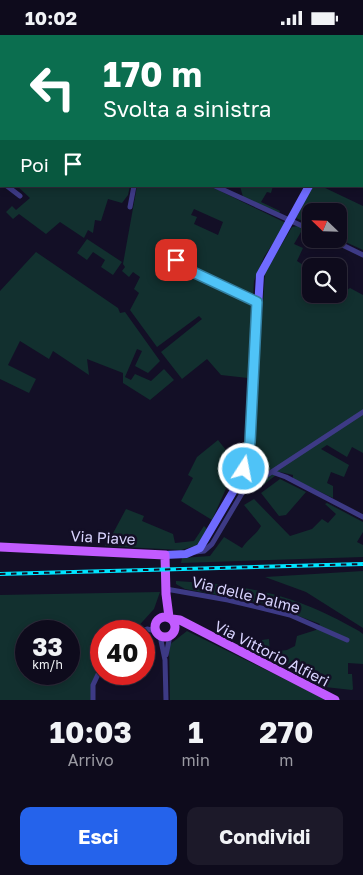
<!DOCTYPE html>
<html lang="it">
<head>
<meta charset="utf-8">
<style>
	body { margin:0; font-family:"Golos Text",sans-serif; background:#1c1929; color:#f1f3f6; height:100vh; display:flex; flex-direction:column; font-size:19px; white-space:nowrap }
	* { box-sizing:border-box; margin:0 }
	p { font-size:16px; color:#9b9ba3 }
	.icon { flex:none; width:28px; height:28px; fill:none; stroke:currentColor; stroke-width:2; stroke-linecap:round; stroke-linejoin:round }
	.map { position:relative; height:665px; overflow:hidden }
	.details { display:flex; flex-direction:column; background:#0e0b1c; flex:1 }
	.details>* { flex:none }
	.guide { position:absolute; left:0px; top:0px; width:364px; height:152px; box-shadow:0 2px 8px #0003,0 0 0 1px #2e2b3b; background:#0b6e4f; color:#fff; overflow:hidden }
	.needle { width:32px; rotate:293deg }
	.tools { position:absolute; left:302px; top:168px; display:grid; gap:10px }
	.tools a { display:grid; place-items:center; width:45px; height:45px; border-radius:10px; background:#0e0b1c; box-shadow:0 2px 8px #0003,0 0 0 1px #2e2b3b; font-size:25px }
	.speed { position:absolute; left:15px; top:585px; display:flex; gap:10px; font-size:25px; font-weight:700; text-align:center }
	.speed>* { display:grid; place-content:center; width:65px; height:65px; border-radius:50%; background:#0e0b1c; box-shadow:0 2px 8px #0003,0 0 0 1px #2e2b3b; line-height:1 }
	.speed small { font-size:12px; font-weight:400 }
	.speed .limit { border:8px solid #d22; background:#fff; color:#111 }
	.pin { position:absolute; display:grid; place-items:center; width:42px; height:42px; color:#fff; margin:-21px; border-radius:10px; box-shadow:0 2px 8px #0006 }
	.me { position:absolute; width:55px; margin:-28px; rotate:11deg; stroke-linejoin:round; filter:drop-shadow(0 0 4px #0008) }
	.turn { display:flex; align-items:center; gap:18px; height:105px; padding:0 20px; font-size:22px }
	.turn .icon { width:65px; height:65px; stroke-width:2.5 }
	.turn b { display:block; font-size:35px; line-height:42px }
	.then { display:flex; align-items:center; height:48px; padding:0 20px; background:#0003; gap:10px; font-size:19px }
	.eta { display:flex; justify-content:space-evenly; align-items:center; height:85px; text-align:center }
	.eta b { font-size:30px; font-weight:700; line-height:35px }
	.button { display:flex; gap:10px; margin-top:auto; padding:10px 20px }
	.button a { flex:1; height:58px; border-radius:10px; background:#2563eb; color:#fff; font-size:20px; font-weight:700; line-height:58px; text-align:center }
	.button a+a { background:#1c1929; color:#f1f3f6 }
	.status { display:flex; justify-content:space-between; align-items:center; height:35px; padding:0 25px; background:#0e0b1c; direction:ltr }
	.status svg { height:14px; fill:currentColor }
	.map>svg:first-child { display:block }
</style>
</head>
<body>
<div class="status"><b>10:02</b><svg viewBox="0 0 49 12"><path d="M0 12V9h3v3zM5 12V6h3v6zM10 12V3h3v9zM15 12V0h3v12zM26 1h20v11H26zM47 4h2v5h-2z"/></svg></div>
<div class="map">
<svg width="363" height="665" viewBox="0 0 363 665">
	<rect width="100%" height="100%" fill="#130f26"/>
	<path fill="#12302f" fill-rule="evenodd" d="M17,151H130L128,160L122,168L108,164L101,186L95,185L93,198L88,195L84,203L60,187L46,199L19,179L13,184L6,177L12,171L16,175L30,163Z
		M137,151H210L286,188L264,222L254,246L248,343L221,340L207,324L182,344L161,317L202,284L199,281L157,312L130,275L139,258L134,254L140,242L133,237L129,242L122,236L125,232L123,229ZM194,174L223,187L218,200L194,189L197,182L191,180Z
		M240,151H273L271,158L267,157L261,167L280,176L279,179L243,162Z
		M312,151H321L363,171V215L339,204V176H311V190L296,183Z
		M298,191L311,197V202L301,197L294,209L303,213L297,226L311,235V259H339V251L347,255L350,253L363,260V418L352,412L347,422L327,410L321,414L349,430L344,442L331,437L327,448L333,451V463L293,444V440L280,437L254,457L250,452L248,441L254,398L265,238L292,192Z
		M87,204L122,227L113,240L101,232L105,225L93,217L87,225L77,218Z
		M36,217L118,273L120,278L125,277L160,326L148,338L135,331L142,316L137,314L125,342L131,345L135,339L151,346L164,334L174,345L150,365L123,348V338L87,324L89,340L53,316L49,324L20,306L8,330L36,344L29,358L0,344V256Z
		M218,405L237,429L212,485L181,466L193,443L188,440L197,422Z
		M280,444L306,457L286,480L279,481L261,458Z
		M254,464L290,501L312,494L322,484L328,488L336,479L325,469L327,468L363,487V497L357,507L363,510V522L181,528L182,523L210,521L224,502L242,513C249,503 256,500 261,491L244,470Z
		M126,474L144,481L142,486L173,499L175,508L194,506L204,491L208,495L198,510L181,515L105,511L106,504H110Z
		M363,536V593L306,557L265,542Z
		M176,546C250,550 294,559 359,596L363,599V629L348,628V639H352L353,654L352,655L325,652L264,620L262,605L269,604L270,617L287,615L295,611L297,601L316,595L320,589L266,569L185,554L176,549Z
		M160,557L154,574L134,596H101V633L96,641L93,665H0V560ZM26,596H69V639H26Z
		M187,596L327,665H170L169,610Z"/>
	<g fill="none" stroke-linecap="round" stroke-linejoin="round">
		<path stroke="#3d3a85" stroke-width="5" d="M98,0L106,1
			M49,1V0
			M362,40H363
			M0,146L1,147
			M7,151L20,161
			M215,151L311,195
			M130,172L134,151
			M330,204L363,220
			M176,225L178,230L257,267
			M272,437L286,442L363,482
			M236,452L244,455L363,377
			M195,517L204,516L212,509L244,455
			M166,554L228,565L290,580L347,605
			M141,596L147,594L156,596
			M160,601L165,625L166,665
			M166,620L170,601
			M93,665V650L101,633"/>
		<path stroke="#6f6bff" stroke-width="8" d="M331,0V1
			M165,520L186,519L200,513L240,445L247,423L250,407L260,240L309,151"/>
		<path stroke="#c25bff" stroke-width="9" d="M0,512L165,520L166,559L169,582
			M155 592a10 10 0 1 1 20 0a10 10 0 1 1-20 0Z
			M172,584L180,585L335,665"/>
		<g stroke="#00e5ff" stroke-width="4">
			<path id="rail" d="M0,539L363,529"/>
		</g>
		<use href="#rail" stroke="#130f26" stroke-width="2" stroke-dasharray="5.5" stroke-linecap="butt"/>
	</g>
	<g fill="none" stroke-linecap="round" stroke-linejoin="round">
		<g stroke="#337fa1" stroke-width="12">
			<path id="route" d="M176,225L178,230L257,267L250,407L244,434"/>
		</g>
		<use href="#route" stroke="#4fc3f7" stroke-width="9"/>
	</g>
	<g text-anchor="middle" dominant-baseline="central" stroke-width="5" stroke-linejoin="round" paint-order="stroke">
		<g font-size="15" fill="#d9d4ff" stroke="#130f26">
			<text transform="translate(103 502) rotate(3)">Via Piave</text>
			<text transform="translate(246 559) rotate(14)">Via delle Palme</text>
			<text transform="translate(272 618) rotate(27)">Via Vittorio Alfieri</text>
		</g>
	</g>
</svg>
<div class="tools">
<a><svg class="needle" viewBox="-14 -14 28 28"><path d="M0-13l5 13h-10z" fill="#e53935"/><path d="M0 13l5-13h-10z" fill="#9b9ba3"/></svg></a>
<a><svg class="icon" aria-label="search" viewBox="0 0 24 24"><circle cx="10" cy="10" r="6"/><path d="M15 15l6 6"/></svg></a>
</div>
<div class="speed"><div>33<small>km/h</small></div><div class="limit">40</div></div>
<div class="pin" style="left:176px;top:225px;background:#d93025"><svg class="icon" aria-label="arrive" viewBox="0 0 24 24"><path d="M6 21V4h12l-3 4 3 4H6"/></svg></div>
<svg class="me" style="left:244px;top:434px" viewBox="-20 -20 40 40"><circle r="17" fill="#4fc3f7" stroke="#fff" stroke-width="3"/><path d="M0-11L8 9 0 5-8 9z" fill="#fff"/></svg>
<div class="guide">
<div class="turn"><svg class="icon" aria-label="left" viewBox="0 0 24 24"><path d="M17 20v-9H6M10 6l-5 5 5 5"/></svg><div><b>170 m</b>Svolta a sinistra</div></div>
<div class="then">Poi<svg class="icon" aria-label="arrive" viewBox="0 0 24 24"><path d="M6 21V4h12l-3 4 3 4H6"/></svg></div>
</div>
</div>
<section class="details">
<div class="eta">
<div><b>10:03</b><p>Arrivo</p></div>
<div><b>1</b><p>min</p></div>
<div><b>270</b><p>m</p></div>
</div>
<div class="button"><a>Esci</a><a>Condividi</a></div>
</section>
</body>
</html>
